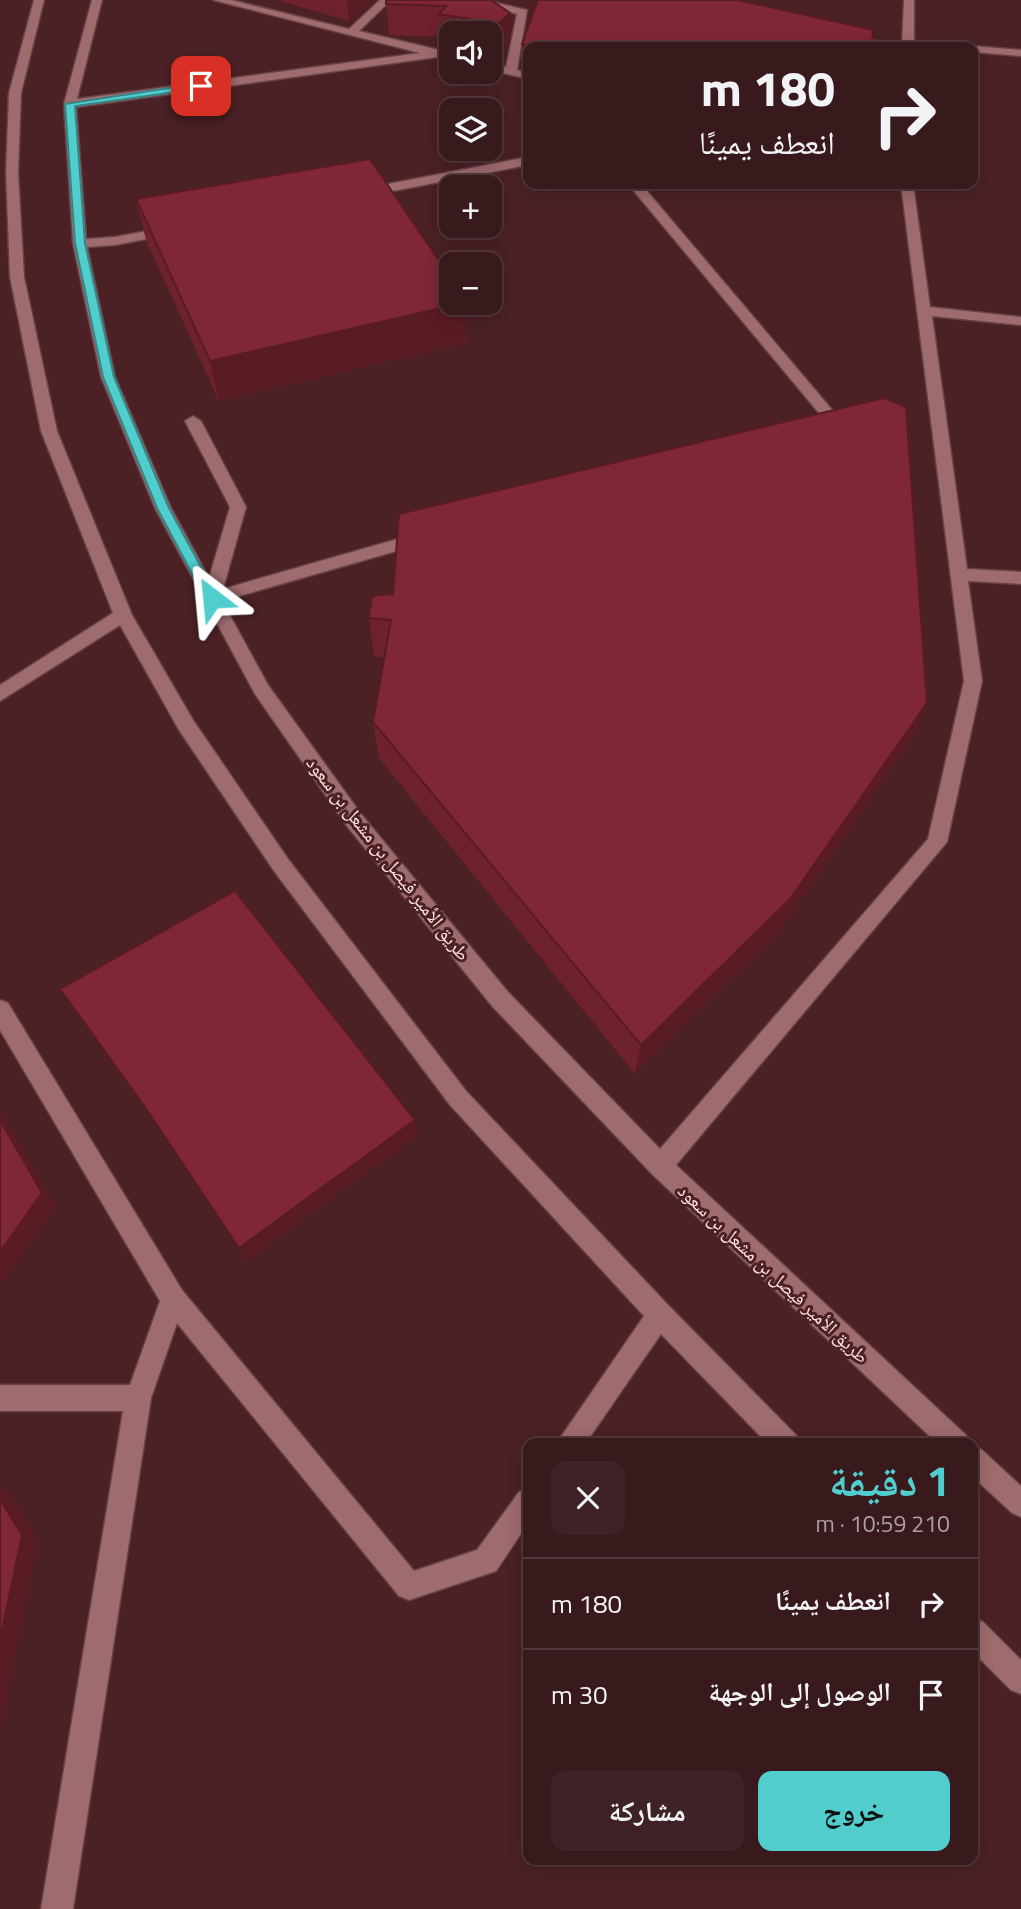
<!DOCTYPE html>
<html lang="ar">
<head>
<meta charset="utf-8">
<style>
	body { margin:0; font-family:"Titillium Web","Noto Naskh Arabic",sans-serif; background:#3f2225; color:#f1f3f6; direction:rtl; height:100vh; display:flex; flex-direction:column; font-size:26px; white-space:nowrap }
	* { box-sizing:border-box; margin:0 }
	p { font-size:23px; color:#aba0a3 }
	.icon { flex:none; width:38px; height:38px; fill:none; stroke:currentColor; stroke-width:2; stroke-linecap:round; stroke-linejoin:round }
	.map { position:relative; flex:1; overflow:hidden; direction:ltr }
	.drawer { position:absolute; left:523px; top:1438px; width:455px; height:427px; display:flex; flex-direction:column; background:#38191c; border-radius:14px; box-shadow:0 4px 18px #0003,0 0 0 2px #52383b; direction:rtl }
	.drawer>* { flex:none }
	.guide { position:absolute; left:523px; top:42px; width:455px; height:147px; border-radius:14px; box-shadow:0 4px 18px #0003,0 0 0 2px #52383b; direction:rtl; background:#38191c; color:#f1f3f6; overflow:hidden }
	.tools { position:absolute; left:439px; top:21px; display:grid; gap:14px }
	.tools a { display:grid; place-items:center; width:63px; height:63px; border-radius:14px; background:#38191c; box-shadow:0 4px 18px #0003,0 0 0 2px #52383b; font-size:35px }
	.pin { position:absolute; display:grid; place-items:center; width:60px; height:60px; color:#fff; margin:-30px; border-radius:14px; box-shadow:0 4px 10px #0006 }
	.me { position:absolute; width:77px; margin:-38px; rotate:331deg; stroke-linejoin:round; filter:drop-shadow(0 0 5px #0008) }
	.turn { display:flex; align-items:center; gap:24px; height:147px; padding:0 28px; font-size:32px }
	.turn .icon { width:91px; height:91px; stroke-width:2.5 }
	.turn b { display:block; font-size:49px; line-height:60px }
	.round { display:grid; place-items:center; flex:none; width:74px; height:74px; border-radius:14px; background:#3f2225 }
	.headline { display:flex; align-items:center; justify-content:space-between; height:119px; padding:0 28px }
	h1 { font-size:42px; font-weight:700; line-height:52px; color:#52cdcd }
	.cta { display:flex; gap:14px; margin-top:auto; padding:14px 28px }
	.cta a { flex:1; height:80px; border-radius:14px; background:#52cdcd; color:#111; font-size:28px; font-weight:700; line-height:80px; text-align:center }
	.cta a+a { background:#3f2225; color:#f1f3f6 }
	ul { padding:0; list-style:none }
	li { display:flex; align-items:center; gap:21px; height:91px; padding:0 28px; border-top:2px solid #52383b }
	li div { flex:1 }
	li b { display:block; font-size:26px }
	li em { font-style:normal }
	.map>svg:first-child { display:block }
</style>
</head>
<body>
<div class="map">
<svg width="1021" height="1909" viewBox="0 0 1021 1909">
	<rect width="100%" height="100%" fill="#4b2125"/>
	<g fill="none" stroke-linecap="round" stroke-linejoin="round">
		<g stroke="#654045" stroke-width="3">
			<path id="minor" d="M34,0H44L21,93L18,172L24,277L57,431L132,615L193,720L288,859L466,1091L669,1306L796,1435L800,1444H768L661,1334L585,1444H556L644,1316L450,1105L274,871L179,730L120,625L0,701V685L113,613L41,431L10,277L6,172L9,93Z
				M92,0H102L77,99L420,53L213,0H231L349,29L380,0H391L359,31L452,53V60L438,57L76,107L86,239L115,237L173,226L180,230L173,234L115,245L87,247L115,377L171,508L209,578L230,507L185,421L193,416L201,421L246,507L223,589L422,532L428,534L430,538L428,542L222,601L268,685L361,814L508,992L660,1149L928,839L964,681L901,184H913L930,307L1021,317V325L932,316L967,569L1021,572V584L968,581L982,681L947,842L676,1165L966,1435L970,1444H938L652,1174L492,1006L347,826L255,694L155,508L101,377L73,243L64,104Z
				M464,0H484L527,10L517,70L528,73V79L490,70V64L506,67L517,14Z
				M904,0H914V42L945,44L951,47H902Z
				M845,33L891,45L893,47H875L841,38L839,36Z
				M973,46L1021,50V56L973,52V47H969Z
				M528,157V165L362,197L356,193L362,189Z
				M628,184H641L839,418L842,421L839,424L820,430L815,428L812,425L815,422L824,419Z
				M0,1000L8,1003L182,1290L414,1571L477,1550L519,1492L528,1488V1523L496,1571L409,1600L399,1596L177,1323L151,1398L73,1909H41L123,1411H0V1385H130L160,1301L0,1030Z
				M973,1446L982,1450L1021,1486V1517L1012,1513L973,1477Z
				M973,1618L983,1622L1021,1660V1694L1011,1690L973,1652Z"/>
		</g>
		<use href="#minor" fill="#9e6b6e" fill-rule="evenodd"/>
	</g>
	<path fill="#6d222d" d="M277,0H371L349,21Z
		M493,1L510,44L498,56L490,55V33H452V48L441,46L440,37L389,35L386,4Z
		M522,44L872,47H528V69L522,67Z
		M136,199L467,343L219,401L146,240Z
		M372,596L911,741L778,932L635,1074L379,758L373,722L384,658L374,656L369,618Z
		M60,989L418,1135L247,1260L155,1123Z"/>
	<path fill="#591b24" d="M347,0H371L349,21Z
		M510,13V44L498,56V24Z
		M463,303H466L467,343L219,401L210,361Z
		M927,703L911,741L778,932L635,1074L641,1045Z
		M0,1110L56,1207L0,1286Z
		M415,1120L418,1135L247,1260L239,1248Z
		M0,1489L10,1493L38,1540L0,1730Z"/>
	<path fill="#7f2734" stroke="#591b24" stroke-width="2" d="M386,0H491L510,13L498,24L439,14L446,6L386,4Z
		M538,0H738L873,30L872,47H535L522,44Z
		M370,159L452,280V303H463L210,361L136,199Z
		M884,398L906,407L927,703L790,899L641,1045L373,722L391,620L369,618L372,596L393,594L399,514Z
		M235,891L415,1120L239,1248L145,1107L60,989Z
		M0,1120L42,1193L0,1252Z
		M0,1499L22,1535L0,1640Z"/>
	<path fill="#52cdcd" stroke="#358585" stroke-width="2" d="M201,83L205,86L204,88L75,106L85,243L114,377L169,508L218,598L212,603L205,598L157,508L103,377L75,243L65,104Z"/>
	<g text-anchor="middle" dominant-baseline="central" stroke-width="6" stroke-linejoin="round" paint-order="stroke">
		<g font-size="19" fill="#ffe1e2" stroke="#4b2125">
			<text transform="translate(389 858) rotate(52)">طريق الأمير فيصل بن مشعل بن سعود</text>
			<text transform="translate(774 1273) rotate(43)">طريق الأمير فيصل بن مشعل بن سعود</text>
		</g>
	</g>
</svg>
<div class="tools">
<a><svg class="icon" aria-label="sound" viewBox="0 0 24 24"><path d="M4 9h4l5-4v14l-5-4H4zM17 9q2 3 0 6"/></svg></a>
<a><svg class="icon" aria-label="layers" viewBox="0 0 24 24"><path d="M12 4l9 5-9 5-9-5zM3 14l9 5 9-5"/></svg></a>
<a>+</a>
<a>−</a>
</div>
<div class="pin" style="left:201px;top:86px;background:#d93025"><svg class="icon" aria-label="arrive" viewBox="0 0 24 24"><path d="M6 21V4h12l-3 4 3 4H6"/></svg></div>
<svg class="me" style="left:212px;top:598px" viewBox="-20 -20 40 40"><path d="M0-17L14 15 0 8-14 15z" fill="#52cdcd" stroke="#fff" stroke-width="4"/></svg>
<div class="guide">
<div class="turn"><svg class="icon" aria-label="right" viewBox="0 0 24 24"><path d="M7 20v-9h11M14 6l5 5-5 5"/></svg><div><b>180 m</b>انعطف يمينًا</div></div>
</div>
<section class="drawer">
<div class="headline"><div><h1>1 دقيقة</h1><p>210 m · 10:59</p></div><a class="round"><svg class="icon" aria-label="close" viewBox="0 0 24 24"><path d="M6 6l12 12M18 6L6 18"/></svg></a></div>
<ul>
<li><svg class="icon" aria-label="right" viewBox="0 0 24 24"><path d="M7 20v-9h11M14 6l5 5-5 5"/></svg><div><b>انعطف يمينًا</b></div><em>180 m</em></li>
<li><svg class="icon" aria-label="arrive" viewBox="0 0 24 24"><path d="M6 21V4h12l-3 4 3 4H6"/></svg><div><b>الوصول إلى الوجهة</b></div><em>30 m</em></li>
</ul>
<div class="cta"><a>خروج</a><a>مشاركة</a></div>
</section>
</div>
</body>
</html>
